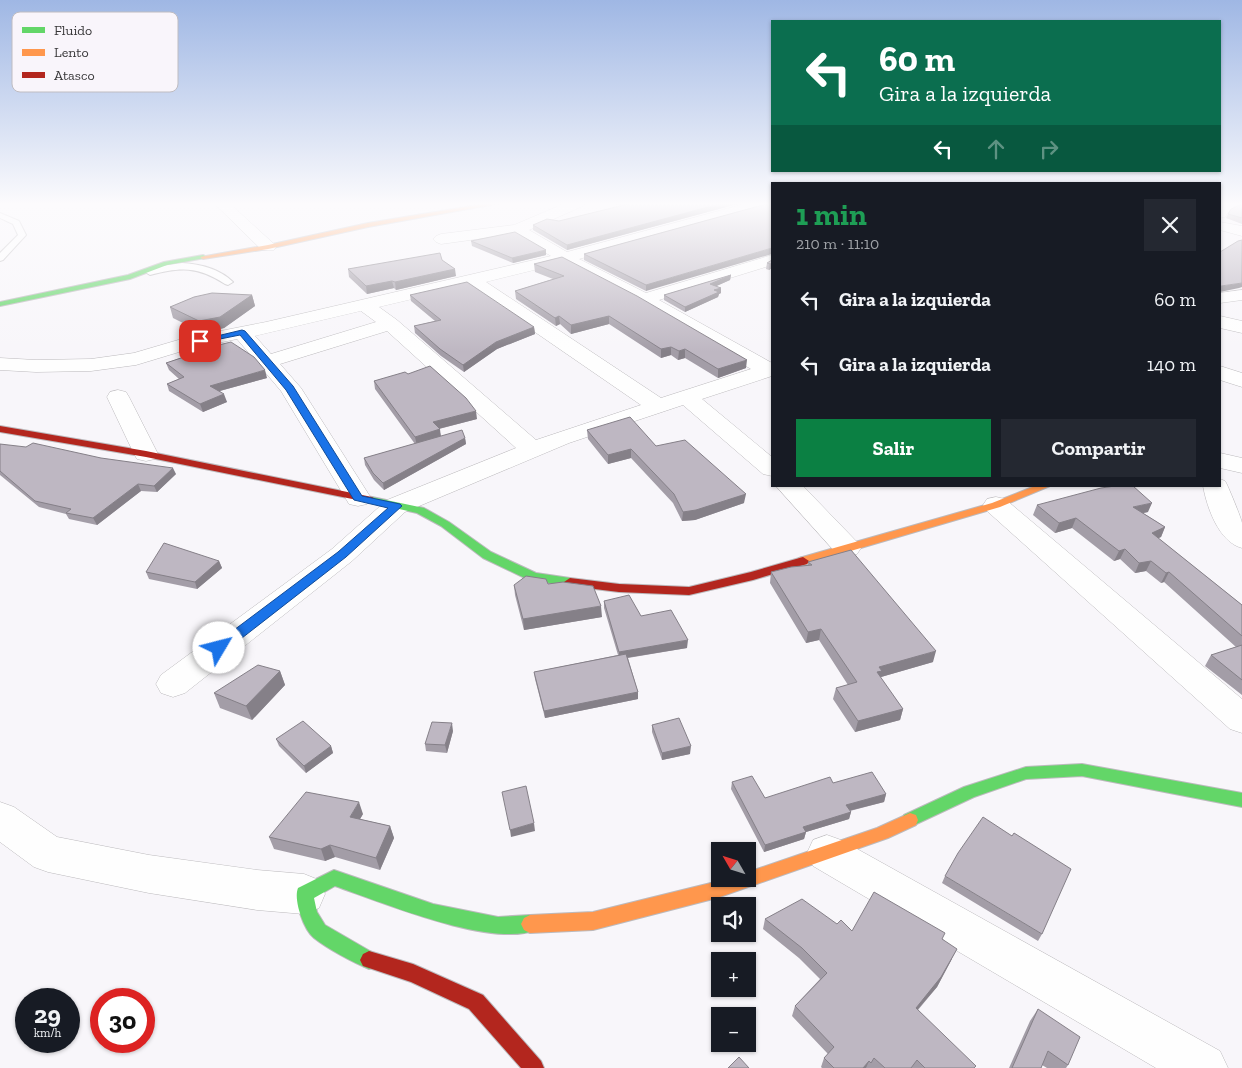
<!DOCTYPE html>
<html lang="es">
<head>
<meta charset="utf-8">
<style>
	body { margin:0; font-family:"Zilla Slab",serif; background:#242831; color:#f1f3f6; height:100vh; display:flex; flex-direction:column; font-size:19px; white-space:nowrap }
	* { box-sizing:border-box; margin:0 }
	p { font-size:16px; color:#9ea1a6 }
	.icon { flex:none; width:28px; height:28px; fill:none; stroke:currentColor; stroke-width:2; stroke-linecap:round; stroke-linejoin:round }
	.map { position:relative; flex:1; overflow:hidden }
	.drawer { position:absolute; left:771px; top:182px; width:450px; height:305px; display:flex; flex-direction:column; background:#171b24; border-radius:0px; box-shadow:0 1px 4px #0004 }
	.drawer>* { flex:none }
	.banner { position:absolute; left:771px; top:20px; width:450px; height:152px; border-radius:0px; box-shadow:0 1px 4px #0004; background:#0b6e4f; color:#fff; overflow:hidden }
	.needle { width:32px; rotate:309deg }
	.controls { position:absolute; left:711px; top:842px; display:grid; gap:10px }
	.controls a { display:grid; place-items:center; width:45px; height:45px; border-radius:0px; background:#171b24; box-shadow:0 1px 4px #0004; font-size:25px }
	.speed { position:absolute; left:15px; top:988px; display:flex; gap:10px; font-size:25px; font-weight:700; text-align:center }
	.speed>* { display:grid; place-content:center; width:65px; height:65px; border-radius:50%; background:#171b24; box-shadow:0 1px 4px #0004; line-height:1 }
	.speed small { font-size:12px; font-weight:400 }
	.speed .limit { border:8px solid #d22; background:#fff; color:#111 }
	.pin { position:absolute; display:grid; place-items:center; width:42px; height:42px; color:#fff; margin:-21px; border-radius:10px; box-shadow:0 2px 8px #0006 }
	.me { position:absolute; width:55px; margin:-28px; rotate:53deg; stroke-linejoin:round; filter:drop-shadow(0 0 4px #0008) }
	.turn { display:flex; align-items:center; gap:18px; height:105px; padding:0 25px; font-size:22px }
	.turn .icon { width:65px; height:65px; stroke-width:2.5 }
	.turn b { display:block; font-size:35px; line-height:42px }
	.lanes { display:flex; align-items:center; height:48px; padding:0 25px; background:#0003; justify-content:center; gap:25px; direction:ltr }
	.lanes .off { opacity:.35 }
	.round { display:grid; place-items:center; flex:none; width:52px; height:52px; border-radius:0px; background:#242831 }
	.head { display:flex; align-items:center; justify-content:space-between; height:85px; padding:0 25px }
	h1 { font-size:30px; font-weight:800; line-height:38px; color:#1e9e55 }
	.primary-button { display:flex; gap:10px; margin-top:auto; padding:10px 25px }
	.primary-button a { flex:1; height:58px; border-radius:0px; background:#0b8043; color:#fff; font-size:20px; font-weight:800; line-height:58px; text-align:center }
	.primary-button a+a { background:#242831; color:#f1f3f6 }
	ul { padding:0; list-style:none }
	li { display:flex; align-items:center; gap:15px; height:65px; padding:0 25px }
	li div { flex:1 }
	li b { display:block; font-size:19px }
	li em { font-style:normal }
	.map>svg:first-child { display:block }
</style>
</head>
<body>
<div class="map">
<svg width="1242" height="1068" viewBox="0 0 1242 1068">
	<rect width="100%" height="100%" fill="#f8f6fa"/>
	<g fill="none" stroke-linecap="round" stroke-linejoin="round">
		<g stroke="#bcbabd" stroke-width="2">
			<path id="lane" d="M0,213L19,221L26,235L3,260L0,261V253L18,235L13,224L0,218Z
				M182,263C200,264 220,269 233,282L228,285L225,284C197,266 181,267 150,275L145,272L162,266Z"/>
		</g>
		<g stroke="#bcbabd" stroke-width="1">
			<path id="street" d="M214,203H229L274,244L276,247L274,250H262Z
				M566,203H585L583,206L529,230L567,252L748,203H771L769,206L579,259L646,293L772,255V265L659,300L772,363V376L702,399L772,457V476L763,474L683,405L569,443L405,512L352,561L185,693L173,697L161,693L156,684L161,675L332,549L387,500L516,448L387,331L280,364L301,388L371,498L367,504L358,506L349,504L281,391L237,339L189,349L136,365L91,371L36,372L0,370V358L36,360L91,359L134,353L185,338L266,322L551,256L514,234L441,244L436,242L433,239L436,236L441,234L514,225ZM563,263L638,303L751,369L661,398L486,282ZM468,286L641,405L536,440L397,320L379,307ZM361,311L376,322L271,354L255,336Z
				M1225,203H1242V206L1228,212L1225,217L1220,218V205Z
				M1220,222L1242,226V236L1220,230Z
				M1242,290V300L1220,303V293Z
				M1220,316L1242,321V333L1220,328Z
				M1220,366L1242,373V387L1220,380Z
				M118,390L126,392L129,397L158,454L155,459L146,461L137,459L134,454L107,397L110,392Z
				M1220,453L1242,458V473L1220,468Z
				M1220,479L1225,481C1227,483 1242,520 1242,523C1242,530 1242,540 1242,548C1219,542 1207,508 1203,486H1220Z
				M776,486H803L857,542L861,548L857,554L847,557L837,554Z
				M996,497L1005,499L1242,699V733L1230,729L987,511L983,505L987,499Z
				M0,802L14,807L57,837L149,855L257,870L304,874L319,880L325,894L319,908L304,914L257,910L149,893L48,872L34,867L0,842Z
				M827,835L841,840L1220,1051L1228,1068H1156L813,866L807,853L813,840Z"/>
		</g>
		<g stroke="#bcbabd" stroke-width="2">
			<path id="fast" d="M203,255L205,256V258L167,265L130,279L0,306V302L128,275L164,262Z
				M372,497L424,508L449,522L491,552L536,573L570,578L576,582L570,586L529,580L483,558L441,526L417,513L368,502L367,500L368,498Z
				M1082,764L1242,793V807L1082,776L1026,779L974,797L910,827L904,825L902,820L904,815L964,787L1026,767Z
				M334,870L433,904L498,917L530,915L536,918L539,924L536,930C491,948 381,902 335,886L314,898L317,912L325,925L375,954L378,960L375,966L369,969C352,962 328,949 314,938C304,930 293,900 298,888Z"/>
		</g>
		<g stroke="#bcbabd" stroke-width="2">
			<path id="slow" d="M489,203H502L368,227L268,249L203,259L200,257L268,245L368,223Z
				M1035,486H1050L1000,507L803,565L797,561L799,558L992,503Z
				M910,813L916,815L918,820L916,825L888,838L717,898L593,930L530,933L524,930L521,924L524,918L530,915L593,912L727,879H748V872L877,828Z"/>
		</g>
		<g stroke="#bcbabd" stroke-width="2">
			<path id="jam" d="M0,426L146,451L372,497L377,500L372,503L146,457L0,432Z
				M803,557L809,561L807,564L753,580L689,595L619,592L570,586L564,582L570,578L619,584L689,587L751,572Z
				M369,951L413,964L483,995L541,1061L544,1068H521L469,1009L411,982L363,966L360,960L363,954Z"/>
		</g>
		<use href="#lane" fill="#fefefe" fill-rule="evenodd"/>
		<use href="#street" fill="#fefefe" fill-rule="evenodd"/>
		<use href="#fast" fill="#63d668" fill-rule="evenodd"/>
		<use href="#slow" fill="#ff974d" fill-rule="evenodd"/>
		<use href="#jam" fill="#b3261e" fill-rule="evenodd"/>
	</g>
	<path fill="#a39da7" d="M616,203H741L567,250L533,230V225L559,221L620,206L616,204Z
		M770,203L646,291L584,260V254Z
		M1242,204V224L1226,218L1228,214Z
		M471,241L546,255L513,263L472,246Z
		M562,257L746,368L718,378L685,358L678,360L671,355L661,358L609,324L571,334L560,324L556,326L516,299L515,291L553,279L535,272L534,264Z
		M442,260L456,276L396,290L394,288L367,294L349,277L348,269Z
		M772,260V268L769,270L766,269L767,263Z
		M731,275L730,280L716,286L721,288V293L719,294L718,297L685,312L664,300V295Z
		M252,295L255,306L224,328L203,333L173,318L170,307Z
		M410,295L534,327L535,334L497,349L464,372L441,356L415,333L414,326L435,321L411,301Z
		M182,354L267,378L220,391L227,402L203,412L169,391L167,384L179,379L169,370L166,363L183,357Z
		M408,374L477,419L439,429L441,436L465,438L466,444L384,490L374,480L365,465L364,458L415,444L375,389L374,381Z
		M587,430L656,446L744,503L695,520L682,521L673,503L631,458L608,464L588,439Z
		M0,444L176,474L157,492L141,491L97,525L69,519L66,514L39,507L0,475Z
		M1037,505L1148,512L1143,513L1165,527L1161,537L1158,538L1242,605V695L1205,666L1211,655L1236,647L1164,582L1161,583L1146,571L1135,573L1120,559L1114,561L1072,528L1055,533L1033,515Z
		M219,561L222,568L197,589L149,579L146,572Z
		M808,562L933,662L881,677L880,678L903,709L900,720L855,732L833,699L836,688L848,685L819,640L806,643L770,583L771,572L808,565Z
		M548,584L602,617L524,630L515,595L514,585Z
		M604,601L641,616L687,648L628,658L638,692V699L545,718L535,679L534,672L618,655L604,608Z
		M280,671L285,685L252,720L220,708L214,693Z
		M652,725L690,754L662,760L652,732Z
		M453,731L447,753L426,751L425,744Z
		M276,739L331,746L333,753L306,773L279,746Z
		M732,782L765,798L833,783L886,794L884,802L850,811L851,812L849,819L806,832L804,839L764,852L731,789Z
		M363,814L360,819L390,826L394,838L380,870L335,857L325,861L274,849L269,837Z
		M945,876L1042,934L1038,941L942,883Z
		M765,919L837,924L852,931L943,939L952,959L937,987L918,1010L974,1068H822L821,1067L824,1058L828,1054L792,1016L795,1006L820,979L799,958L763,929Z
		M1038,1009L1068,1065L1066,1068H1047L1042,1065L1041,1068H1009L1030,1021Z"/>
	<path fill="#858088" d="M723,203H741L567,250V245Z
		M772,248V254L646,291V285Z
		M546,250V255L513,263L512,258Z
		M772,263V268L769,270L770,264Z
		M455,269L456,276L396,290L395,282Z
		M731,275L730,280L710,289V284Z
		M392,281L394,288L367,294L366,286Z
		M1242,283V287L1239,288L1220,292L1221,286Z
		M721,288V293L719,294L718,297L685,312V307L714,290Z
		M252,295L255,306L224,328L203,333L199,321Z
		M559,316L560,324L556,326L555,318Z
		M609,316V324L571,334V325Z
		M534,327L535,334L497,349L464,372L463,365L496,342Z
		M671,347V355L661,358V349Z
		M685,349V358L678,360L679,351Z
		M747,360L746,368L718,378V369Z
		M265,370L267,378L212,393L210,386Z
		M224,394L227,402L203,412L200,404Z
		M476,411L477,419L434,430L433,422Z
		M440,429L441,438L417,446L415,437Z
		M465,438L466,444L384,490L383,483Z
		M631,449V458L608,464V455Z
		M173,468L176,474L157,492L154,486Z
		M138,484L141,491L97,525L93,518Z
		M746,494L744,503L695,520L682,521L683,512Z
		M1152,503L1148,512L1128,516L1133,507Z
		M1076,518L1072,528L1055,533L1059,523Z
		M1165,527L1161,537L1148,543L1152,533Z
		M1125,549L1120,559L1114,561L1119,551Z
		M219,561L222,568L197,589L195,582Z
		M1151,561L1146,571L1135,573L1139,563Z
		M1169,572L1164,582L1161,583L1166,573Z
		M601,606L602,617L524,630L523,619Z
		M821,629L819,640L806,643L808,632Z
		M688,640L687,648L619,659V652Z
		M936,651L933,662L881,677L879,682L877,672L879,667Z
		M280,671L285,685L252,720L246,706Z
		M638,692V699L545,718L544,711Z
		M903,709L900,720L855,732L858,721Z
		M452,723L453,731L447,753L445,745Z
		M331,746L333,753L306,773L304,766Z
		M691,746L690,754L662,760V753Z
		M886,794L884,802L844,812L846,805Z
		M359,802L363,814L354,829L350,817Z
		M851,812L849,819L806,832L804,839L764,852L765,845L803,827Z
		M534,823L535,831L511,837L510,830Z
		M390,826L394,838L380,870L376,858Z
		M330,845L335,857L325,861L321,849Z
		M957,949L937,987L911,1017L916,1008Z
		M869,1061L866,1068H863Z"/>
	<path fill="#beb7c2" stroke="#858088" d="M625,203H723L567,245L533,225L547,219L559,221L628,204Z
		M770,203H772V248L646,285L584,254Z
		M1242,204V218L1228,214L1231,209Z
		M515,232L546,250L512,258L471,241Z
		M1242,240V283L1221,286L1220,296V252L1238,241Z
		M440,253L442,260L455,269L395,282L392,281L366,286L348,269Z
		M562,257L637,296L747,360L718,369L685,349L679,351L671,347L661,349L609,316L571,325L559,316L555,318L515,291L564,276L534,264Z
		M772,260V263L770,264L767,263Z
		M731,275L710,284L721,288L714,290L719,292L685,307L664,295Z
		M467,282L534,327L496,342L463,365L440,349L414,326L441,320L410,295Z
		M212,293L252,295L220,317L199,321L170,307L194,297Z
		M231,342L254,357L265,370L210,386L224,394L200,404L167,384L184,377L166,363L184,357L182,354Z
		M430,366L466,398L476,411L433,422L440,429L415,437L374,381L405,372L408,374Z
		M630,417L656,446L685,440L746,494L696,510L683,512L674,494L631,449L608,455L587,430Z
		M462,430L465,438L383,483L373,473L364,458Z
		M33,443L101,458L173,468L154,486L138,484L93,518L66,513L71,509L35,501L0,471V444L26,447Z
		M1115,486H1133L1152,503L1133,507L1165,527L1152,533L1242,605V636L1169,572L1166,573L1151,561L1139,563L1125,549L1119,551L1076,518L1059,523L1037,505L1101,488Z
		M164,543L219,561L195,582L146,572Z
		M851,550L936,651L879,667L882,671L877,672L903,709L858,721L836,688L857,682L821,629L808,632L771,572L791,567L812,565L808,562Z
		M526,576L546,579L548,584L563,582L593,586L601,606L523,619L514,585Z
		M629,595L641,616L671,610L688,640L619,652L604,601Z
		M1242,645V680L1211,655Z
		M626,654L638,692L544,711L534,672Z
		M258,665L280,671L246,706L214,693Z
		M679,718L691,746L662,753L652,725Z
		M303,721L331,746L304,766L276,739Z
		M432,722L452,723L445,745L425,744Z
		M872,772L886,794L846,805L851,812L803,827L806,832L765,845L732,782L752,776L765,798L830,777L833,783Z
		M526,786L534,823L510,830L502,792Z
		M306,792L359,802L350,817L390,826L376,858L330,845L321,849L269,837Z
		M983,817L1012,836L1014,833L1071,869L1042,934L945,876L958,853Z
		M874,892L945,933L942,939L957,949L941,977L916,1008L976,1066L974,1068H925L917,1060L911,1068H885L874,1058L871,1063L869,1061L863,1068H834L824,1058L834,1047L795,1006L827,973L802,948L765,919L802,899L837,924L841,920L852,931Z
		M1038,1009L1080,1037L1068,1065L1048,1051L1041,1068H1012Z
		M739,1057L749,1068H728Z"/>
	<linearGradient id="sky" x2="0" y2="1"><stop stop-color="#9fb7e4"/><stop offset="0.58" stop-color="#fcfbfd"/><stop offset="1" stop-color="#fcfbfd" stop-opacity="0"/></linearGradient>
	<rect width="1242" height="352" fill="url(#sky)"/>
	<path fill="#1a73e8" stroke="#114b97" d="M242,330L245,331L293,386L362,496L400,504L402,506L346,557L224,652H214L212,648L214,645L338,552L388,508L354,500L286,390L240,335L200,343L196,341Z"/>
	<rect x="12" y="12" width="166" height="80" rx="8" fill="#f9f5fb" stroke="#bfbcc1" stroke-width="1"/>
	<rect x="22" y="27" width="23" height="6" fill="#63d668"/>
	<rect x="22" y="49" width="23" height="7" fill="#ff974d"/>
	<rect x="22" y="72" width="23" height="6" fill="#b3261e"/>
	<g font-size="14" fill="#383739">
		<text x="54" y="35">Fluido</text>
		<text x="54" y="57">Lento</text>
		<text x="54" y="80">Atasco</text>
	</g>
</svg>
<div class="controls">
<a><svg class="needle" viewBox="-14 -14 28 28"><path d="M0-13l5 13h-10z" fill="#e53935"/><path d="M0 13l5-13h-10z" fill="#9ea1a6"/></svg></a>
<a><svg class="icon" aria-label="sound" viewBox="0 0 24 24"><path d="M4 9h4l5-4v14l-5-4H4zM17 9q2 3 0 6"/></svg></a>
<a>+</a>
<a>−</a>
</div>
<div class="speed"><div>29<small>km/h</small></div><div class="limit">30</div></div>
<div class="pin" style="left:200px;top:341px;background:#d93025"><svg class="icon" aria-label="arrive" viewBox="0 0 24 24"><path d="M6 21V4h12l-3 4 3 4H6"/></svg></div>
<svg class="me" style="left:219px;top:648px" viewBox="-20 -20 40 40"><circle r="19" fill="#fff"/><path d="M0-13L10 11 0 6-10 11z" fill="#1a73e8"/></svg>
<div class="banner">
<div class="turn"><svg class="icon" aria-label="left" viewBox="0 0 24 24"><path d="M17 20v-9H6M10 6l-5 5 5 5"/></svg><div><b>60 m</b>Gira a la izquierda</div></div>
<div class="lanes"><svg class="icon" aria-label="left" viewBox="0 0 24 24"><path d="M17 20v-9H6M10 6l-5 5 5 5"/></svg><svg class="icon off" aria-label="ahead" viewBox="0 0 24 24"><path d="M12 20V5M6 11l6-6 6 6"/></svg><svg class="icon off" aria-label="right" viewBox="0 0 24 24"><path d="M7 20v-9h11M14 6l5 5-5 5"/></svg></div>
</div>
<section class="drawer">
<div class="head"><div><h1>1 min</h1><p>210 m · 11:10</p></div><a class="round"><svg class="icon" aria-label="close" viewBox="0 0 24 24"><path d="M6 6l12 12M18 6L6 18"/></svg></a></div>
<ul>
<li><svg class="icon" aria-label="left" viewBox="0 0 24 24"><path d="M17 20v-9H6M10 6l-5 5 5 5"/></svg><div><b>Gira a la izquierda</b></div><em>60 m</em></li>
<li><svg class="icon" aria-label="left" viewBox="0 0 24 24"><path d="M17 20v-9H6M10 6l-5 5 5 5"/></svg><div><b>Gira a la izquierda</b></div><em>140 m</em></li>
</ul>
<div class="primary-button"><a>Salir</a><a>Compartir</a></div>
</section>
</div>
</body>
</html>
